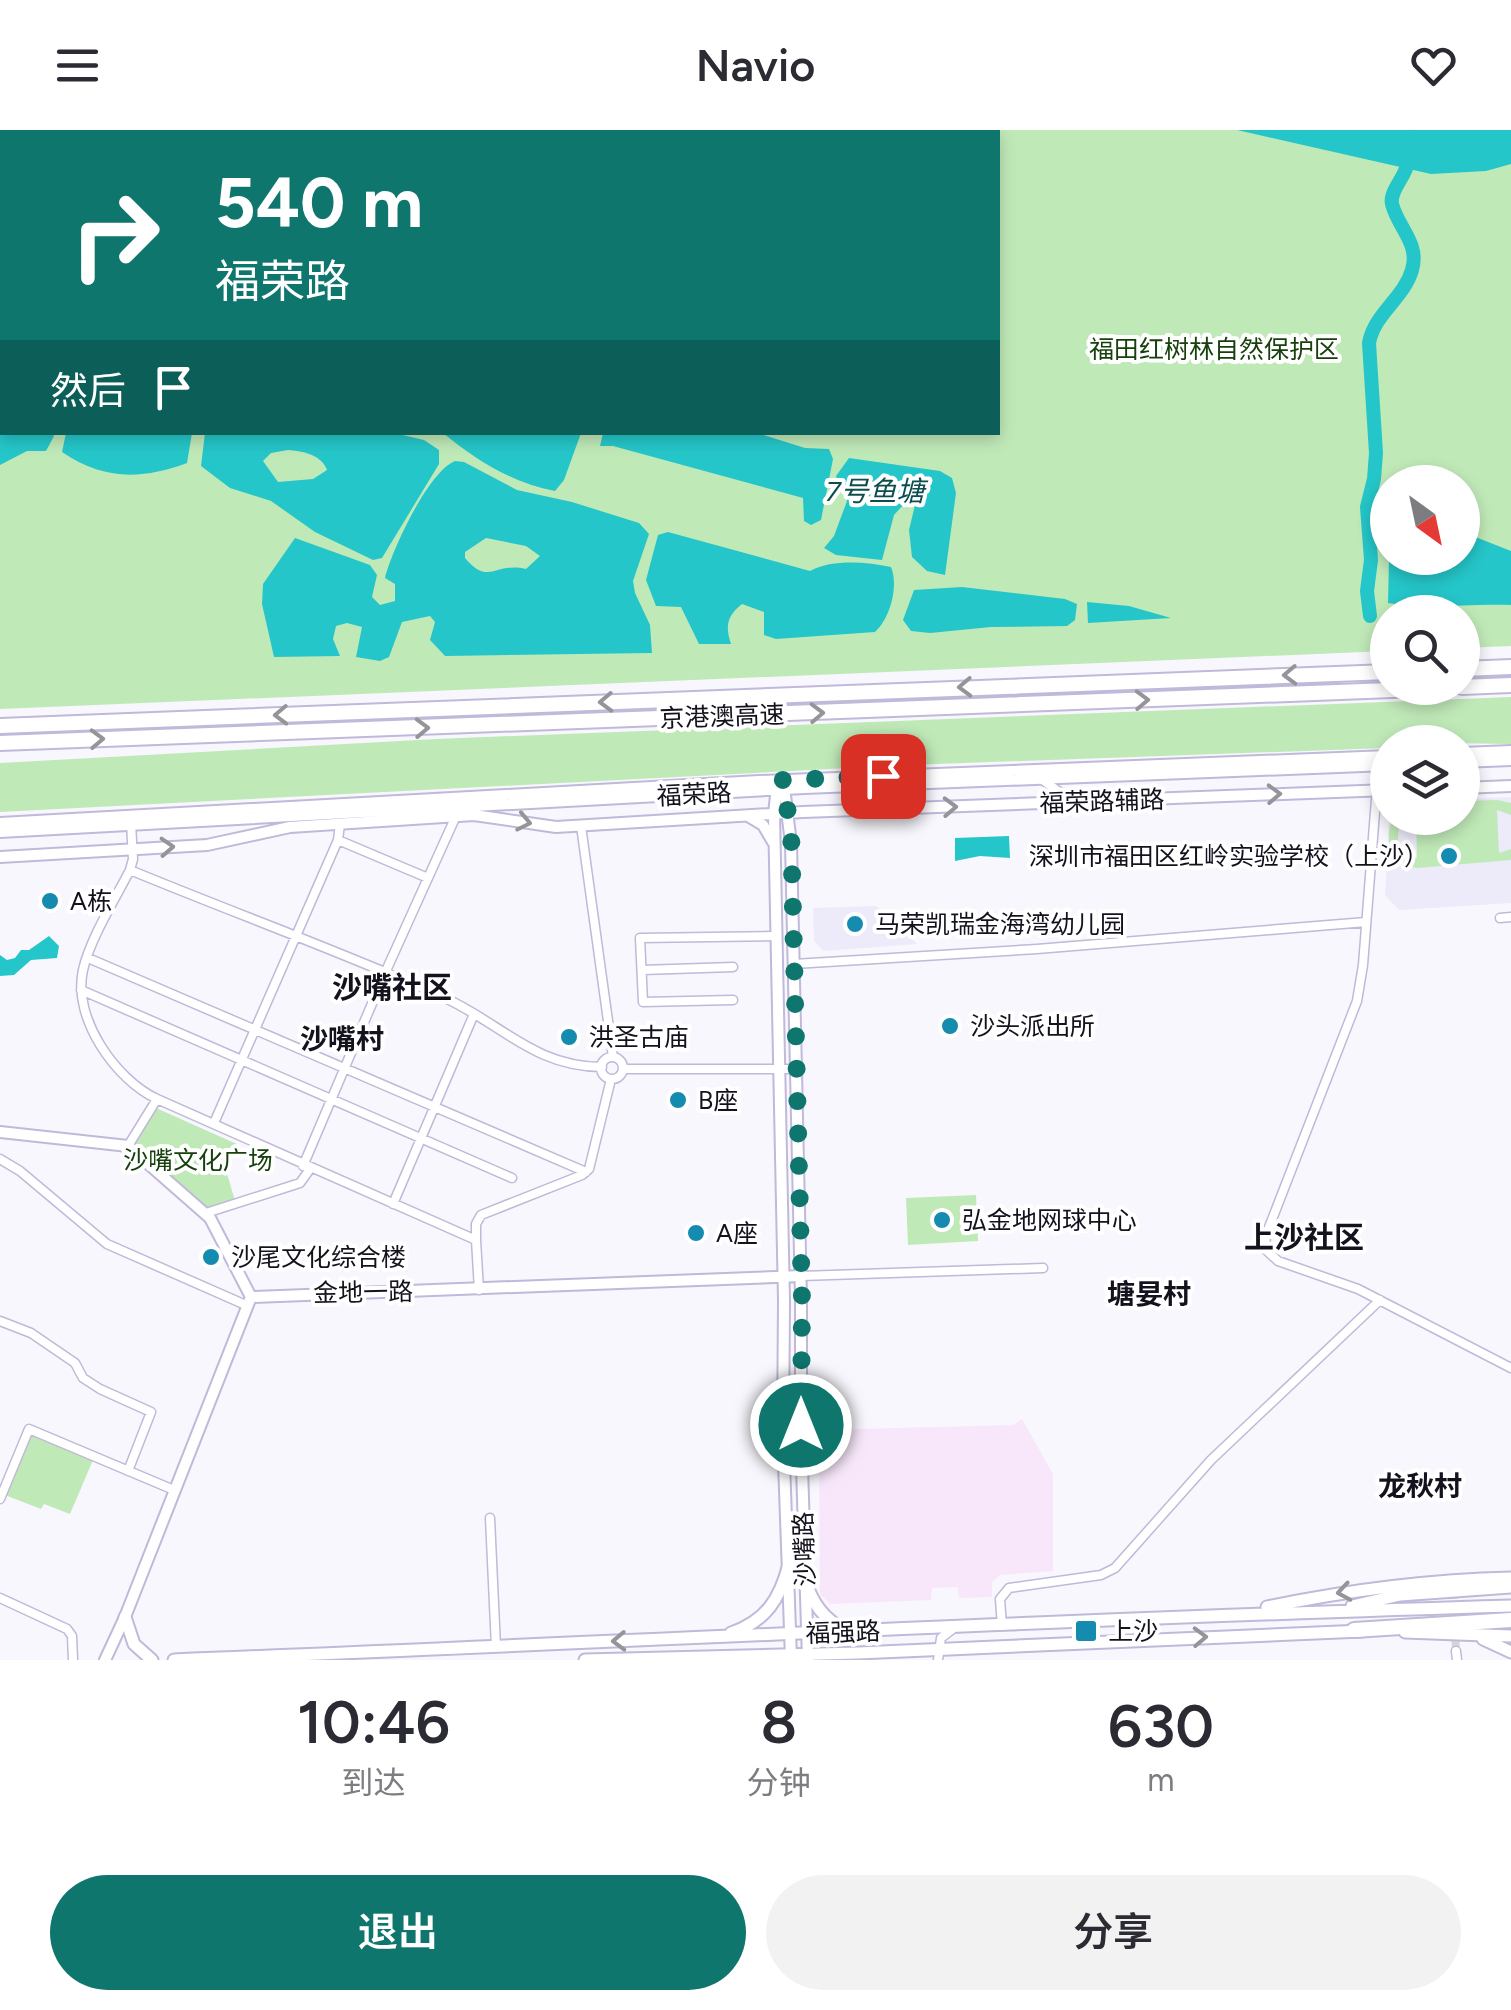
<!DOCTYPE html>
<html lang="zh">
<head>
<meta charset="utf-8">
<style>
	body { margin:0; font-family:Figtree,"Noto Sans SC",sans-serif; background:#f2f2f3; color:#2b2b33; height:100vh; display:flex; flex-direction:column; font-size:38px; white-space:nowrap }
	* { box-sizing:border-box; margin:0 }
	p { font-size:32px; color:#7c7c81 }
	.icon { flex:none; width:55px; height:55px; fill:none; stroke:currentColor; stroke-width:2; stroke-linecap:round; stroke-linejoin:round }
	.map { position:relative; height:1530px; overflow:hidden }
	.side { display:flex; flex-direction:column; background:#fff; flex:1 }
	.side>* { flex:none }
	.guide { position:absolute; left:0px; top:0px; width:1000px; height:305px; box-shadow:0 5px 15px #0003; background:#0f766e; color:#fff; overflow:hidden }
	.needle { width:65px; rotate:147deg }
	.fabs { position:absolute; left:1370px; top:335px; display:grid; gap:20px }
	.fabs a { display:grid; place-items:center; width:110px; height:110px; border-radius:50%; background:#fff; box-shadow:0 5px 15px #0003; font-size:50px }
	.pin { position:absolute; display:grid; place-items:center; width:85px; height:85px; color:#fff; margin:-42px; border-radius:20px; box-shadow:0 5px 15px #0006 }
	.me { position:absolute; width:110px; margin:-55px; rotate:0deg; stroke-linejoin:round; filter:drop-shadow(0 0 8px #0008) }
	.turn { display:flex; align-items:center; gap:35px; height:210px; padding:0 50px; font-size:45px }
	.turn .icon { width:130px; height:130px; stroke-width:2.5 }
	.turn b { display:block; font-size:70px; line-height:85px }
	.then { display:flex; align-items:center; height:95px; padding:0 50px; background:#0003; gap:20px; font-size:38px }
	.eta { display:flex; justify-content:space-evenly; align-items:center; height:170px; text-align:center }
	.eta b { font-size:60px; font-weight:600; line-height:70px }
	.button { display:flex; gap:20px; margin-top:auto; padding:20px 50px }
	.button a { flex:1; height:115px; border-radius:60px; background:#0f766e; color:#fff; font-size:40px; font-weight:600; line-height:115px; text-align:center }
	.button a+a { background:#f2f2f3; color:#2b2b33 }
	header { display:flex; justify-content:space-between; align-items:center; height:130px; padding:0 50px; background:#fff; font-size:45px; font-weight:600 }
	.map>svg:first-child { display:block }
</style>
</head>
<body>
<header><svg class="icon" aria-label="menu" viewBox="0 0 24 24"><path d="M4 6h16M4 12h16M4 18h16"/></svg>Navio<svg class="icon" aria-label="heart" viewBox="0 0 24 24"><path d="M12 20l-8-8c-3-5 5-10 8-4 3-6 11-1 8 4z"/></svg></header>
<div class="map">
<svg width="1511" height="1530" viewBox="0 0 1511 1530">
	<rect width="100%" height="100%" fill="#f8f7fd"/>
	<path fill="#f8e7fa" d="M1022,1289L1053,1344V1441L1000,1445L992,1452V1467L959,1468L958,1457L932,1458L931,1470L830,1474L820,1464L819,1300L1013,1295Z"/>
	<path fill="#edeafa" d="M1511,667V773L1399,780L1385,765L1389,688H1462L1463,669Z
		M876,776L917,814L824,821L814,811L813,778Z"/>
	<path fill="#c0e9b8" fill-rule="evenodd" d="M0,0H1511V516L1463,518L1462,482H1388L1387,521L0,579ZM2,2H998V302H2ZM1388,352H1462V428H1388Z
		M1511,567V614L1388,612L1387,618L908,635L0,682V633L436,609Z
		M1497,670L1511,673V685L1497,680L1499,723L1511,719V730L1417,738C1391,734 1383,711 1393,688H1405C1393,703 1396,724 1417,728L1416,688H1462L1463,671Z
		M156,978L239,1015L226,1040L235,1071L209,1080L137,1017L135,1012Z
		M976,1065L978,1111L908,1115L906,1068Z
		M30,1305L93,1330L70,1384L44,1374L41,1379L5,1365Z"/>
	<path fill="#25c6c9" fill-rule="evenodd" d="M1237,0H1511V34L1486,41L1431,44Z
		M0,277L2,302L52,303L54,306L46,321H27L0,335Z
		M561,302L581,303L564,350L555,361C512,353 476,330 443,303Z
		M66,303V302L192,303L187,333C141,350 103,350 62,322Z
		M205,303H394L424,310L439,320V334L382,428L373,430L315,402L271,371L230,358L201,336ZM288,320C303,321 322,325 327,340L313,349L278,352L263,331L271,323Z
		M603,303H757L805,318L829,319L833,329L821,390L811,395L804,391L803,368L613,316H600Z
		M849,328L940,341L952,348L956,363L945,445L927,441L912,427L909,400L915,375L906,372L894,385L882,430L836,425L824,418L834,406L847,371L836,346Z
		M455,331L464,332L517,360L572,372L639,393L649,404L633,451L635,463L650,495L652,523L445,526L430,510L435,492L430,486L402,492L389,527L380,531L356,527L362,497L347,493L336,496L333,509L340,526L274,527L262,474L263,454L295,408L370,435L377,445L372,467L380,475L395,471V454L385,448C392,420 428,342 455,331ZM486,408L526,416L540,426L526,439C496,431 489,457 465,428V422Z
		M668,402L810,441C833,429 866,432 891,437C899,456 890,489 875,502L776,509L764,505V482L742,474C727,486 725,496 731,514H699L681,477L656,476L646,450L658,405Z
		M1463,406L1478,408L1511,421V475C1470,473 1428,480 1388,473L1389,428H1462Z
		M962,457L1065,469L1077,474L1075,490L1067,496L991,497L930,503L911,501L903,490L914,460Z
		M1087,472L1129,476L1171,488L1088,493Z
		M1009,706L1010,728L980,726L955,731V708Z
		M49,806L59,816L57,828L31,830L14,845L0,846V825L7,830L15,828L21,820H29Z"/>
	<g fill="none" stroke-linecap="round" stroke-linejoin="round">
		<path stroke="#25c6c9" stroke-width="14" d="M1370,486L1367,461L1371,430L1367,377L1374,349L1376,323L1369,213C1374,184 1404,168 1412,140C1420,113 1398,98 1392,74C1389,60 1407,46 1408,31C1408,21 1404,10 1402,0"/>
		<path stroke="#d6d5db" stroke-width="8" stroke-dasharray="8 4" stroke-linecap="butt" d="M1453,1461L1456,1521"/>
		<g stroke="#c0b9d9" stroke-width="11">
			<path id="street" d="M1379,631L1363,835L1357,871L1266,1105L1265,1119L1278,1131L1358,1159L1511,1238
				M1041,649L1074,672
				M131,693L133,729L130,740C115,769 90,809 83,840C72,888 116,950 157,969L476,1110L479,1160
				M581,696L613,927
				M338,710L428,748
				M130,740C234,783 340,821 443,867C501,893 534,937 602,937
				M1500,788L1511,787
				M88,828L586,1042
				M794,834L1037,819L1366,792
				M642,840L733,837
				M81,860L512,1048
				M733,870L643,872L640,808L777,806
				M601 938a11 11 0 1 1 22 0a11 11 0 1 1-22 0Z
				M623,939H796
				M214,993L338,710L340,694
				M128,1016L157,969
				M0,1029L20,1041L107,1114L248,1176
				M303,1036L385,843L456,686
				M393,1074L474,884
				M206,1083L300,1053L310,1039
				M476,1110V1094L481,1085L582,1045L589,1039L611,949
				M801,1146L1043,1138
				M0,1191L31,1203L75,1233L83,1248L100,1259L151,1282L128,1341
				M0,1369L29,1299L174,1360
				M490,1388L496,1517
				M0,1468L67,1499L72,1506L73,1530
				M1002,1496L1000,1469L1009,1458L1101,1445L1115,1438L1211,1330L1380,1170
				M1456,1521L1457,1530
				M938,1530L941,1508L954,1498"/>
		</g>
		<g stroke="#c0b9d9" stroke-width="14">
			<path id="secondary" d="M1462,623L1511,621
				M1462,632L1511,630
				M777,656L774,684L784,1171L783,1304L791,1528
				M784,657L791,713L801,1170V1304L808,1530
				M1462,658L1511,656
				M748,686L763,695L773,712
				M0,693L759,651L1388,626
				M0,702L804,658L1388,635
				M0,727L207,715L290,697L474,685L556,697L803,682L1388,660
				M0,1002L128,1016L210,1088L251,1167
				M251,1167L801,1146
				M105,1530L125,1487L251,1167"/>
		</g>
		<g stroke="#c0b9d9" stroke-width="15">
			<path id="primary" d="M804,1448C812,1472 823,1490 847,1501
				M1352,1476L1400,1465L1511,1457
				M1267,1477C1349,1460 1428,1450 1511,1448
				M125,1487L134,1514L152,1530
				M1405,1502L1511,1506
				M731,1503C766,1491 780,1469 789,1434
				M1483,1509L1511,1522
				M174,1530C620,1512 1065,1489 1511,1476
				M585,1530L858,1523L1362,1501"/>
		</g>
		<g stroke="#c0b9d9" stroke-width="18">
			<path id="highway" d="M1462,539L1511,537
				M1462,557L1511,555
				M0,596L1388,542
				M0,613L1444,558
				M1354,1500L1511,1490"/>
		</g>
		<use href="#street" stroke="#fff" stroke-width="8"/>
		<use href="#secondary" stroke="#fff" stroke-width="10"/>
		<use href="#primary" stroke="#fff" stroke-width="11"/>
		<use href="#highway" stroke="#fff" stroke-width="14"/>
	</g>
	<defs><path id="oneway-chevron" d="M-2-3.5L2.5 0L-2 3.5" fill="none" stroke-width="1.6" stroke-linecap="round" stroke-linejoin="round" transform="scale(2.5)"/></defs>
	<g stroke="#959499">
		<use href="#oneway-chevron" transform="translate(1290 545) rotate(178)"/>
		<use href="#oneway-chevron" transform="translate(965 557) rotate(178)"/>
		<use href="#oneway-chevron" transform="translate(1142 570) rotate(-2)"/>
		<use href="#oneway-chevron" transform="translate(606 572) rotate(178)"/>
		<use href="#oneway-chevron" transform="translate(817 583) rotate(-2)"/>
		<use href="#oneway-chevron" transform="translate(281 585) rotate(178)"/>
		<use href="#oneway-chevron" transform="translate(422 598) rotate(-2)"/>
		<use href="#oneway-chevron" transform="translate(97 609) rotate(-2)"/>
		<use href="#oneway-chevron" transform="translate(1274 664) rotate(-2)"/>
		<use href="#oneway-chevron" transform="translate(950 677) rotate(-2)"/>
		<use href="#oneway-chevron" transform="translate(524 692) rotate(12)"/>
		<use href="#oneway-chevron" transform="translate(167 717) rotate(-3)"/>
		<use href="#oneway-chevron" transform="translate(1344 1462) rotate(171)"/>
		<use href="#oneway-chevron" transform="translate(1200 1507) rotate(-2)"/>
		<use href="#oneway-chevron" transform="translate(619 1511) rotate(178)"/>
	</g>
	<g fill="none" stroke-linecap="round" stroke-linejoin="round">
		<path stroke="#0f766e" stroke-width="18" stroke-dasharray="0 32.4" d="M801,1295L802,1170L791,696L781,650L883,646"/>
	</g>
	<g fill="#158baf" stroke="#fff" stroke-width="4">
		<circle cx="1449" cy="726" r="10"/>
		<circle cx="50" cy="771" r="10"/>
		<circle cx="855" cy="794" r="10"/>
		<circle cx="950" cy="896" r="10"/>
		<circle cx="569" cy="907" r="10"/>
		<circle cx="678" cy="970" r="10"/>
		<circle cx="942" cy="1090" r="10"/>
		<circle cx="696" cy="1103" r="10"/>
		<circle cx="211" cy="1127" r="10"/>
		<rect x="1074" y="1489" width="24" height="24" rx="5"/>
	</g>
	<g text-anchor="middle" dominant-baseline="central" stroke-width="8" stroke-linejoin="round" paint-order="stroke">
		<g font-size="25" fill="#17400d" stroke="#fff">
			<text x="1214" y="219">福田红树林自然保护区</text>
			<text x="198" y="1030">沙嘴文化广场</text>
		</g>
		<g font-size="25" fill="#14121d" stroke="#fff">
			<text transform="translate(722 586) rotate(-2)">京港澳高速</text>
			<text transform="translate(694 664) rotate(-3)">福荣路</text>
			<text transform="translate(1102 671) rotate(-2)">福荣路辅路</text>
			<text transform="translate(363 1162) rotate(-1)">金地一路</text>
			<text transform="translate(804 1419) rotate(-92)">沙嘴路</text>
			<text transform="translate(843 1502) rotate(-2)">福强路</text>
		</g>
		<g font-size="25" fill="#14121d" stroke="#fff" text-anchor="start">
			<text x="1429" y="726" text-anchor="end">深圳市福田区红岭实验学校（上沙）</text>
			<text x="70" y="771">A栋</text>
			<text x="875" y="794">马荣凯瑞金海湾幼儿园</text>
			<text x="970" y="896">沙头派出所</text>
			<text x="589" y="907">洪圣古庙</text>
			<text x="698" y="970">B座</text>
			<text x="962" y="1090">弘金地网球中心</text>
			<text x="716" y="1103">A座</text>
			<text x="231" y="1127">沙尾文化综合楼</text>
			<text x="1108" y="1501">上沙</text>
		</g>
		<g font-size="28" font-style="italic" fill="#0c4d4e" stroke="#fff">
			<text x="875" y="361">7号鱼塘</text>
		</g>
		<g font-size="28" font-weight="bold" fill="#14121d" stroke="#fff">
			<text x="342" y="909">沙嘴村</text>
			<text x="1149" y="1164">塘妟村</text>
			<text x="1420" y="1356">龙秋村</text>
		</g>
		<g font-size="30" font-weight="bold" fill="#14121d" stroke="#fff">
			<text x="392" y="857">沙嘴社区</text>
			<text x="1304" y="1107">上沙社区</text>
		</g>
	</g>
</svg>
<div class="fabs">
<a><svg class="needle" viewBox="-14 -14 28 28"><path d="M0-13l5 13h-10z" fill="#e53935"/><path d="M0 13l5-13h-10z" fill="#7c7c81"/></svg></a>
<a><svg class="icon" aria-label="search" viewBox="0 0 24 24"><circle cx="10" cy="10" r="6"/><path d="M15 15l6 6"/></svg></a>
<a><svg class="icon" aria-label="layers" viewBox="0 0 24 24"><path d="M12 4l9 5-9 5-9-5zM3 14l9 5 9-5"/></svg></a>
</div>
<div class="pin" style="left:883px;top:646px;background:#d93025"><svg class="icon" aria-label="arrive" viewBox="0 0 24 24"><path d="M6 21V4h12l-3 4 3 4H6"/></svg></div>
<svg class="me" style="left:801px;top:1295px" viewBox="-20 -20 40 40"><circle r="17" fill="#0f766e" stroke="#fff" stroke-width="3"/><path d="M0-11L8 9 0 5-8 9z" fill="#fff"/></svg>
<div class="guide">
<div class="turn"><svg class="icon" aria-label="right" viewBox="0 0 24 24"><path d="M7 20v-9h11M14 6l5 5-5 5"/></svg><div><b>540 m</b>福荣路</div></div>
<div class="then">然后<svg class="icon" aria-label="arrive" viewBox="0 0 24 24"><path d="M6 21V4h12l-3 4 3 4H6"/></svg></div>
</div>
</div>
<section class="side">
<div class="eta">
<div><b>10:46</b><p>到达</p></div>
<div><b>8</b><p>分钟</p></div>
<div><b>630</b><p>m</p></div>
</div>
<div class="button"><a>退出</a><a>分享</a></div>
</section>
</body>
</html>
